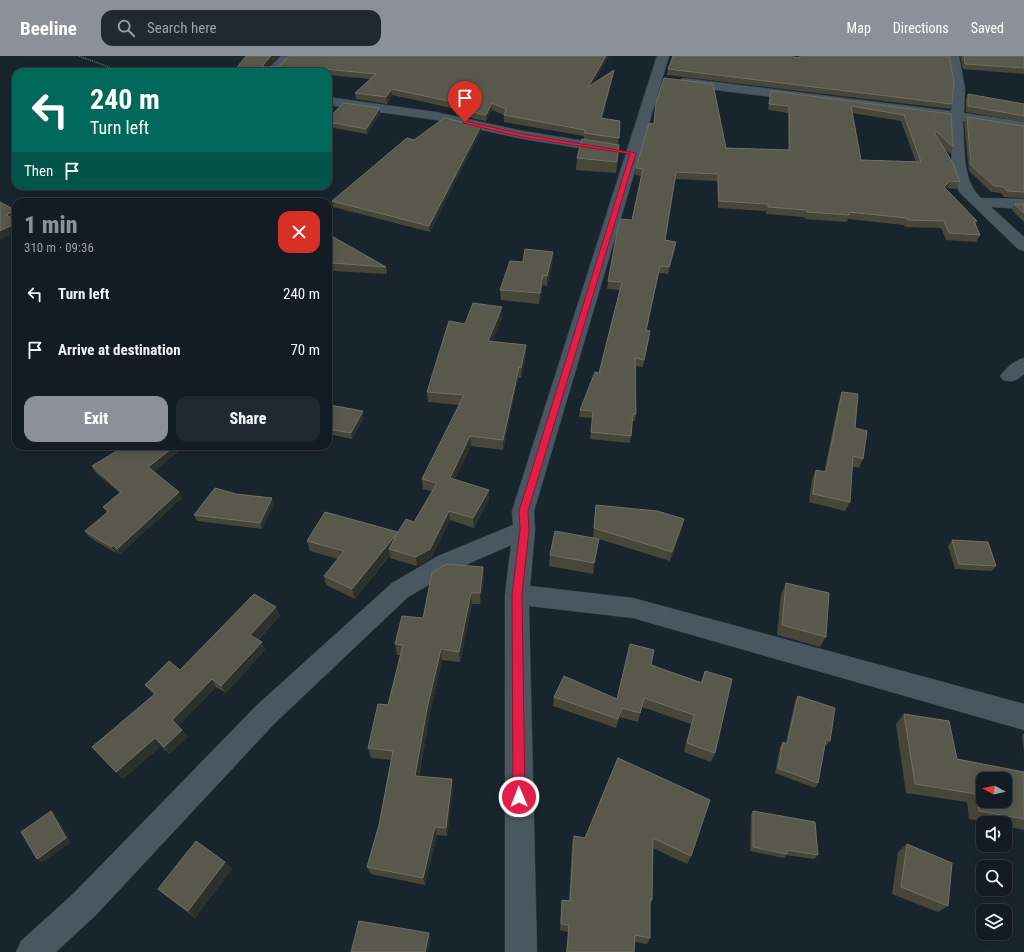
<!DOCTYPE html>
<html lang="en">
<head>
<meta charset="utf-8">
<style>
	body { margin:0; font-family:"Roboto Condensed",sans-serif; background:#20292f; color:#f1f3f6; height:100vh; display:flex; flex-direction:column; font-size:15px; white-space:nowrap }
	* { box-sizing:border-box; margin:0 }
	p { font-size:13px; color:#9da1a5 }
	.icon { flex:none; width:22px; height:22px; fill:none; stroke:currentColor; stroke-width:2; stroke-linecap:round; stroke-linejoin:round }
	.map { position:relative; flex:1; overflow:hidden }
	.sheet { position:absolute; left:12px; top:142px; width:320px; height:252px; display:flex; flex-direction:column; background:#131c22; border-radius:12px; box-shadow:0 2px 10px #0003,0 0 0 1px #323a40 }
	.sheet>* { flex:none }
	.guide { position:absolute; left:12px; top:12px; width:320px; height:122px; border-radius:12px; box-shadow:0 2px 10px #0003,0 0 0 1px #323a40; background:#00695c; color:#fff; overflow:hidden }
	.needle { width:26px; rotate:278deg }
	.buttons { position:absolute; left:976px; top:716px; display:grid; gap:8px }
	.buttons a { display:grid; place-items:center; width:36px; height:36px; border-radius:8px; background:#131c22; box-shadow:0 2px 10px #0003,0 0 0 1px #323a40; font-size:20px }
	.pin { position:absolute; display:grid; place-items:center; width:34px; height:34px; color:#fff; margin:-41px -17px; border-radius:50% 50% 50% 0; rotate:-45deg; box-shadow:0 0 4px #0007 }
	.pin .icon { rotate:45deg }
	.me { position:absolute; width:44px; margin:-22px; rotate:359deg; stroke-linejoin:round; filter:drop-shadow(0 0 3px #0008) }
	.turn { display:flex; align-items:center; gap:14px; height:84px; padding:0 12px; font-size:18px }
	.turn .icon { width:52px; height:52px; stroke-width:2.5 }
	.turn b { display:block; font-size:28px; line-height:34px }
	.then { display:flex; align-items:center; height:38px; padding:0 12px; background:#0003; gap:8px; font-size:15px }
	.round { display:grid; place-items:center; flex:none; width:42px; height:42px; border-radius:12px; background:#20292f }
	.headline { display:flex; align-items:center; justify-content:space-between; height:68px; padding:0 12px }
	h1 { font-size:24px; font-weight:800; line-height:30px; color:#8c9099 }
	.action { display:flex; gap:8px; margin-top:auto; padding:8px 12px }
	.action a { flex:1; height:46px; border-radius:12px; background:#8c9099; color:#fff; font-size:16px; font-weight:800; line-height:46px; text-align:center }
	.action a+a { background:#20292f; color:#f1f3f6 }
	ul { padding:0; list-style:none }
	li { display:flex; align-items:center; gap:12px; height:56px; padding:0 12px }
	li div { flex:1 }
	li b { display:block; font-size:15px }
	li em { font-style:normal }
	header { display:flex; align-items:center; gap:24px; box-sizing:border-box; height:56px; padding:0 20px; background:#8c9099; color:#fff }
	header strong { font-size:19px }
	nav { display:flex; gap:22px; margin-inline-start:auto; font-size:14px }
	.search { width:280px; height:36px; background:#20292f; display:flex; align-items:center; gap:10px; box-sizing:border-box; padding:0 14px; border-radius:12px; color:#9da1a5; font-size:15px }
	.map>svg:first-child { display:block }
</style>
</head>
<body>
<header>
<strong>Beeline</strong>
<div class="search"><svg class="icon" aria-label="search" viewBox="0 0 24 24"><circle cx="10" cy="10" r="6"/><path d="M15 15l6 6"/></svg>Search here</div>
<nav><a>Map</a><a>Directions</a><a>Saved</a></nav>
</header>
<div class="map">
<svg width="1024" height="896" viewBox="0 0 1024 896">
	<rect width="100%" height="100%" fill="#19252d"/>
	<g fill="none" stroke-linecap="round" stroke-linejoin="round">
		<g stroke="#363f46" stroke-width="1">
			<path id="minor" d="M281,0H294L278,16H265Z
				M657,0H669L534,455L535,474L530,530L633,542L1024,648V674L633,562L529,550L537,896H505V539L511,489L454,514L408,541L274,668L96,859L56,896H16L21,885L74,837L256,650L392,527L438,500L513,469L512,455Z
				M947,0H959L965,32L964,57L1024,66V74L963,65V69C965,93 962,124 981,142L1024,143V153L991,151L1024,181V195L1018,193L959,136L952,115L950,63L683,30L677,26L683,22L951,55L953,32Z
				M328,41L436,56L523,75L610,89L615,90L617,93L615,96L610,97L523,83L436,64L328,49Z
				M1024,302V318C1017,324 1013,327 1003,324L1000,320C1006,312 1015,304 1024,302Z"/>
		</g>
		<path stroke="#606b72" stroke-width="1.5" stroke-dasharray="1 1" stroke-linecap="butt" d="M79,0L122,16"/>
		<use href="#minor" fill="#495760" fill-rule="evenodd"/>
	</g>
	<path fill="#474639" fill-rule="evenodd" d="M289,0H609L593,27L613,20L602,62L620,65L618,89L584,83V80L504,66V59L492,54L486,65L456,59V53L392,39L387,48L356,43L355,37L370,23L328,19V16H235L234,15L268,11H278Z
		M798,0H949L952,48L950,53L667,19L668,13L798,1Z
		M960,0H1024V18L963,13Z
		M771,35L951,58L953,91L950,98L945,93L960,126L956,133L947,132L946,133L977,165L975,168L980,179L976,186L946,184L941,172L905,171L904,169L848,163L847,166L805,163L804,161L766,158V155L718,152L717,125L675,123L665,184L675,193L668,218L658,217L647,274L649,282L643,311L636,310V358L635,365H632L630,387L590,383L593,362L579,361L580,354L599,317L621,234L607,233L608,225L632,164L641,120L635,119L636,112L654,68L656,46L726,92L788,94V57L768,54ZM852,57L901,65L916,106L861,104Z
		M968,38L1024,48V66L966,56V44Z
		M380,58L367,78L328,71V62Z
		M967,61L1024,70V142L1004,141L1001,137L991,136L969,115L964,67Z
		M481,75L430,176L333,151L332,145Z
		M619,89L616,117L576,114L577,102Z
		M1014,148H1024V166L1012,154Z
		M328,178L386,211L387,218L334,215L328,220Z
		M523,206H553L547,230L543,229L539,248L501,244L500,234Z
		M502,261L492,286L526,299L521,322H518L503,394L471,390L455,423L489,443L474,472L450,464L431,502L417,510L390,502V499L355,543L326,529L324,520L338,503L310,495L307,485L398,476L414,466L432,435L423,433L422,423L460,349L428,346L427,336L465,268Z
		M842,336L855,372L863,403L859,412L852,410L850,446L845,455L809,446L812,423L816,414L824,416L839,345Z
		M328,353L364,361L352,383L328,378Z
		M125,390H185L154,415L182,442L120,498L117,495L116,497L89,481L85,475L107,457L103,451L120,437L95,416L92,410Z
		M236,438L272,442L274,448L262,473L197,465L194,459Z
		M596,449L682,472L670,505L599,483L593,518L549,510L550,499L595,482H593Z
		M952,484L996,510L992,515L955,513L948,490Z
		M483,511L484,522L480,548H472L460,606L442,604L429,662L419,721L453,732L447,780L437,779L425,829L371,818L367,811L379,769L391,704L371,702L368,692L388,649L401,599H397L395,588L423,562Z
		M786,527L826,581L820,591L777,579L781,538Z
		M280,560L258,584L265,594L226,637L216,631L178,670L188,681L169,698L161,690L123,723L92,691L154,639L151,636L145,629L180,614Z
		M651,609L701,626L705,615L715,697L711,706L684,696L691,668L642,651L638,666L620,661L616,672L553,650L554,641L617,643Z
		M798,640L830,685L826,690L825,689L818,727L815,732L775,717L780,691L783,686L786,687L795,645Z
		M904,658L957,703L1024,716V774L1005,770V767H990L969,763L967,746L906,737L896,668Z
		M1024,677V699L1022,679Z
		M618,702L691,800L687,808L653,792L652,844L650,849V882L647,888L635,886L634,896H566L568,876L560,874L561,851L562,844L569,845L572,788L574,780L585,782Z
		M753,755L818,799L814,803L786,799L784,802L750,795L751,759Z
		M907,788L948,850L938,856L892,838L898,796Z
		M225,806L232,813L195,862L166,840L158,833Z"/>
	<path fill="#2d312c" d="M271,0H279L264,15V16L263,9Z
		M606,0H609L588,37V31Z
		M314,12L315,16H310Z
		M614,14L613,20L601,69V62Z
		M392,33V39L387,48L386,41Z
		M492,47V54L486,65V59Z
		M380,52V58L367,78L366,73Z
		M481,70V75L430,176L429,170Z
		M950,125L947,132L941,138L944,131Z
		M15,154L16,156V162L9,165L6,159Z
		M16,167V176L0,184V175Z
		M676,186L675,193L668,218L669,211Z
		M553,196V206L547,230V220Z
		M332,207L334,215L328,220V211Z
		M543,219V229L539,248L540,237Z
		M502,251V261L489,295L488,285Z
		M526,289V299L521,322V312Z
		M519,311L518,322L503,394V384Z
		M363,355L364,361L352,383L351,377Z
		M470,380L471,390L451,432L450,422Z
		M175,390H185L151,417L148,411Z
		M489,434V443L474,472L473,462Z
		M179,436L182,442L120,498L117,493Z
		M272,442L274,448L262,473L260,467Z
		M449,455L450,464L431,502L417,510L416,501Z
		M684,463L682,472L670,505L672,496Z
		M398,476L389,493L390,498L355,543L352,533Z
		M599,483L597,494L593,518L594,507Z
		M113,489L117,495L116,497L112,491Z
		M483,511L484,522L480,548V537Z
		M471,537L472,548L460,606L459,596Z
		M276,551L280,560L254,587L250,579Z
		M262,586L265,594L226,637L221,630Z
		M441,593L442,604L429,662L417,729L415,720L427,653Z
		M212,623L216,631L177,671L172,664Z
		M622,652L620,661L616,672L618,663Z
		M182,674L188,681L169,698L164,691Z
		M155,682L161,690L123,723L116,716Z
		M452,723L453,732L447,780L446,772Z
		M51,755L56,760L71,786L42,807L37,803Z
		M435,771L437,779L425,829L423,822Z
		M225,806L232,813L195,862L188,855Z
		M429,877L431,883L428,896H425Z"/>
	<path fill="#58584d" stroke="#6e6f67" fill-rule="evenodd" d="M246,0H271L263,9V11H278L289,0H606L588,31L614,14L601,62L620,65L619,82L584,77L585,74L504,59L506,53L492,47L486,59L456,52L462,48L392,33L386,41L355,37L376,18L314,12L310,16H249L234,15Z
		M673,0H788L800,2V0H949L954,26L952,48L668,13Z
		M964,0H1024V12L965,8Z
		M664,22L713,28L726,92L790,94L789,50L769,48L771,35L951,58L953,91L936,75L934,76L953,107L960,126L950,125L944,131L977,165H974L980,179L949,177L944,165L908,164L907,162L849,156V159L807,156V154L768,151V148L719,145L718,118L676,116L665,184L676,186L669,211L660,210L646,274L650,275L644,304L635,302L636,358H633L631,380L591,376L593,355L580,354L595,316L599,317L622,226L608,225L618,171L621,163L632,164L643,113L636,112L649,67L654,68L656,46ZM851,50L904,59L921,106L861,104Z
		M968,38L1024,48V60L968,50Z
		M344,47L380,52L366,73L328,66V62Z
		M967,61L1024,70V136L1007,135L1004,131L994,130L971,109Z
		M444,62L481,70L429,170L332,145L407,82L414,84Z
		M582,83L619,89L617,106L577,102Z
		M0,146L15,154L6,159L16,164V167L0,175Z
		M1014,148H1024V157Z
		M328,178L386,211L332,207L328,211Z
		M525,193L553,196L547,220L543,219L540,237L500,234L510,205L523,206Z
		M473,247L502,251L488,285L526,289L521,312L519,311L503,384L470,380L450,422L489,434L473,462L449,455L430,493L416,501L389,493L398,476L352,533L324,520L344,495L307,485L325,456L398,476L406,463L414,466L437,427L422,423L464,339L427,336L449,265L465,268Z
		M842,336L858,338L855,372L867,375L863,403L853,400L850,446L813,438L816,414L826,416Z
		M330,349L363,355L351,377L328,373V353Z
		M125,390H175L148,411L179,436L117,493L113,489L112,491L85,475L109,455L103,451L121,436L92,410Z
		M215,432L236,438L272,442L260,467L194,459Z
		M596,449L657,455L684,463L672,496L594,472Z
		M555,475L599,483L594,507L550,499Z
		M952,484L988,486L996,510L959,508Z
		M446,508L483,511L480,537H471L459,596L441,593L427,653L415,720L452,723L446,772L435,771L423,822L367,811L379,769L393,695L368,692L378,648L388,649L403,589L395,588L402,560L423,562L432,517Z
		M786,527L829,537L826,581L782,569Z
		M254,538L276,551L250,579L262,586L221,630L212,623L172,664L182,674L164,691L155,682L116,716L92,691L156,637L145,629L169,605L180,614Z
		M630,588L654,594L651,609L702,627L705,615L732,623L715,697L687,687L694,659L644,642L640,657L622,652L618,663L554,641L564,620L617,643Z
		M798,640L835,652L830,685L826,683L818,727L778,712L783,686L787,688Z
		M904,658L949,665L957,703L1024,716V763L979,755L976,738L915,728ZM983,723H1005V745H983Z
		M618,702L710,744L691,800L653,782L652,844H650V882L635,879L634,896H567L569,869L561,868L562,844L570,845L574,780L585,782Z
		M51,755L66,782L37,803L21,776Z
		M753,755L815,766L818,799L787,794V798L753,791Z
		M196,785L225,806L188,855L158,833Z
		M907,788L952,807L948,850L901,831Z
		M359,865L429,877L425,896H351Z"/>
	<path fill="#e11d48" stroke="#92132f" d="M465,65L522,78L636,97L528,455L529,474L522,539L525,741L523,745L519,747L515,745L513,741L512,539L520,474L519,455L630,98L522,81L463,67Z"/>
</svg>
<div class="buttons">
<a><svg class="needle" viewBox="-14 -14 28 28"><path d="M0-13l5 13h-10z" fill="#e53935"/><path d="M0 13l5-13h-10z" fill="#9da1a5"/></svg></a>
<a><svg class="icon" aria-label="sound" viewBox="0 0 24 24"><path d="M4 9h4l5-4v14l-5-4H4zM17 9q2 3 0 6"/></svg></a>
<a><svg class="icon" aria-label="search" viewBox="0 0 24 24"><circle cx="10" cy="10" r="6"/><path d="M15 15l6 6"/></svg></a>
<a><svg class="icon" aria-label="layers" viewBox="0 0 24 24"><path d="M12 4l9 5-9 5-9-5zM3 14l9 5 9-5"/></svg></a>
</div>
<div class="pin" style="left:465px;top:66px;background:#d93025"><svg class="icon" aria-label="arrive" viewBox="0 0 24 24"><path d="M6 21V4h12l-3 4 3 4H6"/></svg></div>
<svg class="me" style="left:519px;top:741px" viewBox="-20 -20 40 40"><circle r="17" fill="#e11d48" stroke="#fff" stroke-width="3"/><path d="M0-11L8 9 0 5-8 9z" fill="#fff"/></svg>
<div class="guide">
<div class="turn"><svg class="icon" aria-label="left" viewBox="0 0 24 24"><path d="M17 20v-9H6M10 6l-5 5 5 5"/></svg><div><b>240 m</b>Turn left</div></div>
<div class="then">Then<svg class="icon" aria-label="arrive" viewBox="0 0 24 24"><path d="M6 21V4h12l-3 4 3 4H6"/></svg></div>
</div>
<section class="sheet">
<div class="headline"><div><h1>1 min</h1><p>310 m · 09:36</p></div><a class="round" style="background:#d93025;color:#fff"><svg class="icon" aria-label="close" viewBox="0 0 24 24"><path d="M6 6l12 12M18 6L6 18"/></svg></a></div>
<ul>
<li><svg class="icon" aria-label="left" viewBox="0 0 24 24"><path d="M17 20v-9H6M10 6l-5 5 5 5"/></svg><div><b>Turn left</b></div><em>240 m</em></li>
<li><svg class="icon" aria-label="arrive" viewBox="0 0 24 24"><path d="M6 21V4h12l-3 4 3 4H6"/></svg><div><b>Arrive at destination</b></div><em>70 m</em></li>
</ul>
<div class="action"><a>Exit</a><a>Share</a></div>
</section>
</div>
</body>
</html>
